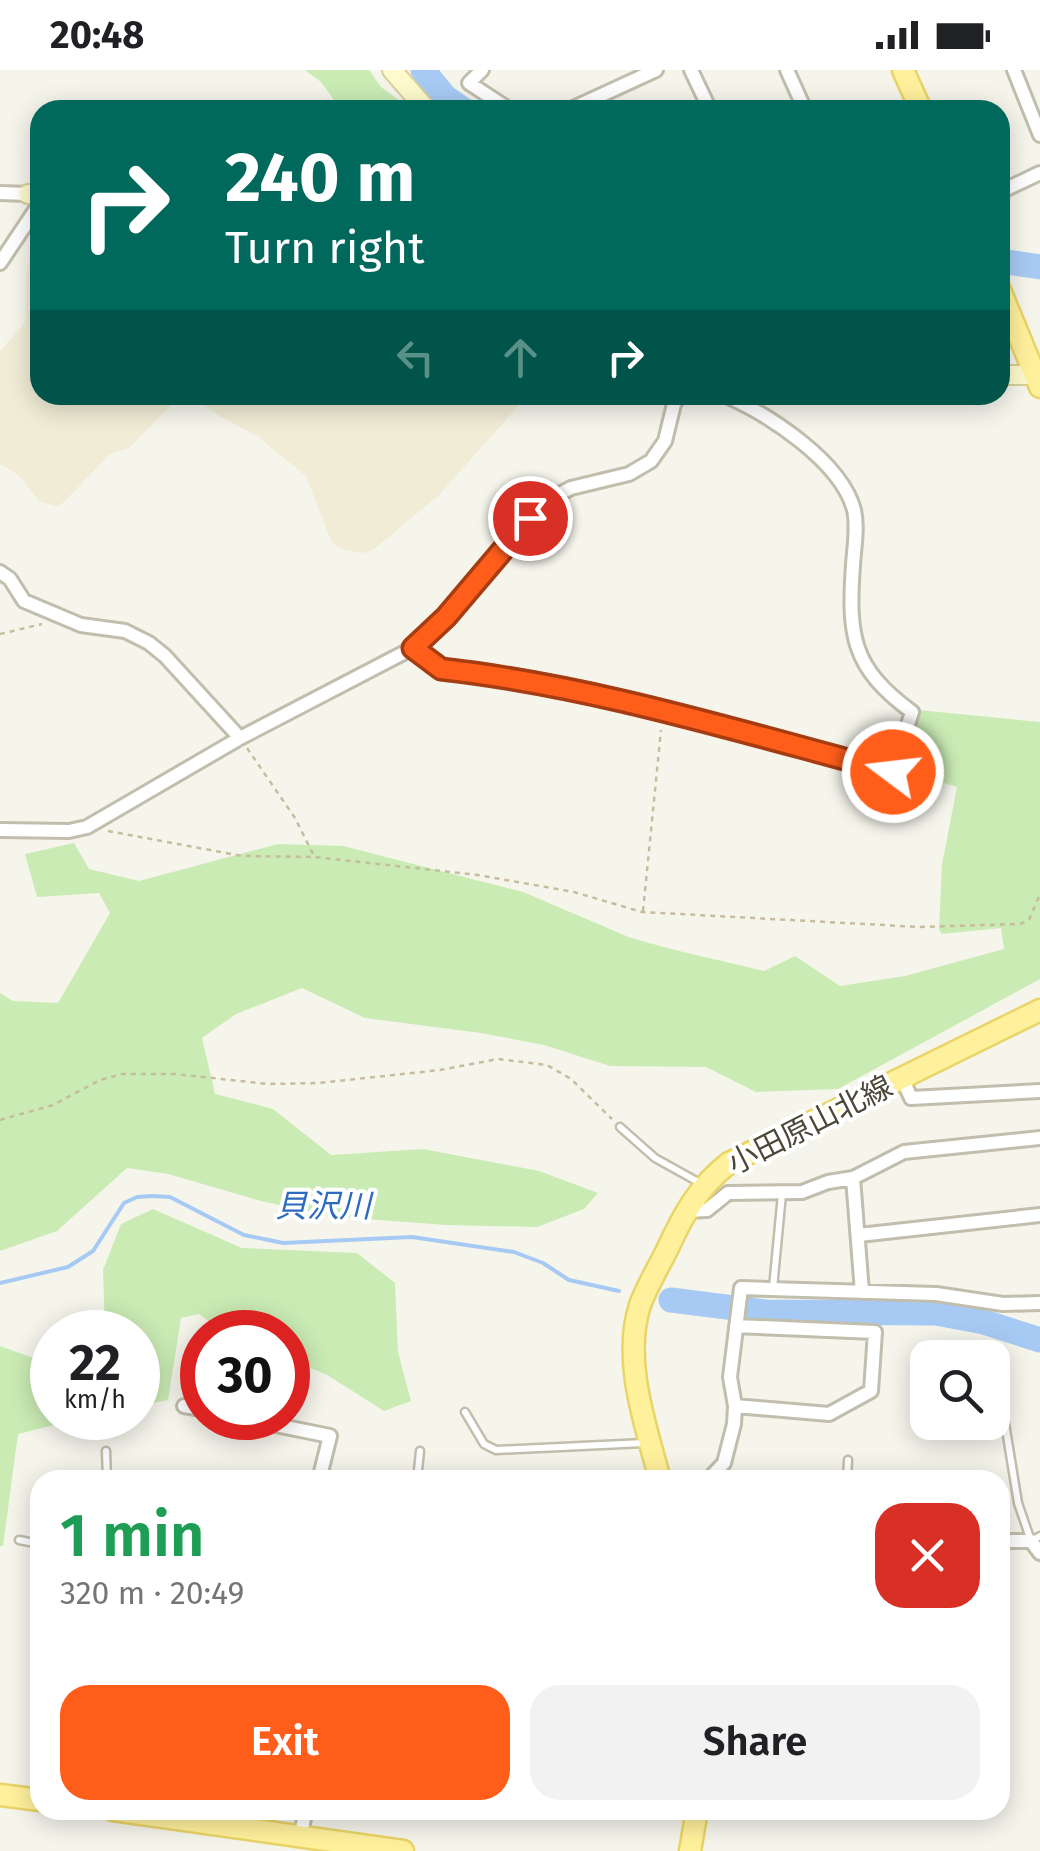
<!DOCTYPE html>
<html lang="en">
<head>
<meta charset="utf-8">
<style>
	body { margin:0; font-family:"Fira Sans","Noto Sans JP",sans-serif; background:#f2f2f2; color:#202124; height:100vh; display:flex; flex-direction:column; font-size:38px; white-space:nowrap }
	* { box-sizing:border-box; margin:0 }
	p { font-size:32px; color:#757577 }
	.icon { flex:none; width:55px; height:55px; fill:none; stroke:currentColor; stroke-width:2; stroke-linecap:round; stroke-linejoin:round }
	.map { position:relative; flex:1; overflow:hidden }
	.panel { position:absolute; left:30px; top:1400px; width:980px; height:350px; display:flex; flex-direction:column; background:#fff; border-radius:30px; box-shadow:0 5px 25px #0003 }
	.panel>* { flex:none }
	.guide { position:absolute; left:30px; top:30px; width:980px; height:305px; border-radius:30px; box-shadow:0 5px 25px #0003; background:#00695c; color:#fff; overflow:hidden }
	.tools { position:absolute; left:910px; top:1270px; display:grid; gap:20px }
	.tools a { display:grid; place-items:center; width:100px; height:100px; border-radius:20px; background:#fff; box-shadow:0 5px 25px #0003; font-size:50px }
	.speed { position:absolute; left:30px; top:1240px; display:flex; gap:20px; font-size:50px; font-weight:700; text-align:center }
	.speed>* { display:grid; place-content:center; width:130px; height:130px; border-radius:50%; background:#fff; box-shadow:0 5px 25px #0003; line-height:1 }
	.speed small { font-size:25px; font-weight:400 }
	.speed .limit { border:15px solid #d22; background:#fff; color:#111 }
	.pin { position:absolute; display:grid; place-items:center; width:85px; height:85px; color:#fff; margin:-42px; border:5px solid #fff; border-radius:50%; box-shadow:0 2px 10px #0007 }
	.me { position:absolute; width:110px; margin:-55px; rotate:285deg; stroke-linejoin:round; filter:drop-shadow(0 0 8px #0008) }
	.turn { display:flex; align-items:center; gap:35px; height:210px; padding:0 30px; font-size:45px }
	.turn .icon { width:130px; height:130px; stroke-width:2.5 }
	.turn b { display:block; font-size:70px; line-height:85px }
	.lanes { display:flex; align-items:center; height:95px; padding:0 30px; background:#0003; justify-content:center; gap:50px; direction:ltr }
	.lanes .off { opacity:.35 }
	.round { display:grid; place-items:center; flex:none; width:105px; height:105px; border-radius:30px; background:#f2f2f2 }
	.summary { display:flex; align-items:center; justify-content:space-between; height:170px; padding:0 30px }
	h1 { font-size:60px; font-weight:600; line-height:75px; color:#1e9e55 }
	.button { display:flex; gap:20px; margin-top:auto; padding:20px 30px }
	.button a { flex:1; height:115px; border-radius:30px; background:#ff5d1a; color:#fff; font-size:40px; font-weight:600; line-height:115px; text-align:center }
	.button a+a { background:#f2f2f2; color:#202124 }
	.status { display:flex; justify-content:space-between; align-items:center; height:70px; padding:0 50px; background:#fff; direction:ltr }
	.status svg { height:28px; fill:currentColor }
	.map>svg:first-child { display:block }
</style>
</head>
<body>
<div class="status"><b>20:48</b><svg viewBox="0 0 49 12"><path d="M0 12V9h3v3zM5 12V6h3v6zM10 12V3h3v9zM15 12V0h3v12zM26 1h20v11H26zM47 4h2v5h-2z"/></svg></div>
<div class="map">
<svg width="1040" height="1781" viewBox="0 0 1040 1781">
	<rect width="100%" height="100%" fill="#f6f5ec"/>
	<path fill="#f0ecd5" d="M40,156V325H181L129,378L110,384L63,433L56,436L40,432L18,405L0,394V281L25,253L26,205L33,166Z
		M190,325H528L439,425L374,479L364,483L341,479L331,471L306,406L257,366L221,347Z"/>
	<path fill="#caebb4" d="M305,0H369L381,17L412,40H341L321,12Z
		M918,640L1040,652V909L838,1019L756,1022L706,997L610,996L544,975L481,963L365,948L302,918L236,944L202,968L215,1024L273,1039L331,1085L423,1079L539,1101L598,1123L584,1139L537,1157L446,1155L337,1147L261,1131L168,1104L127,1098L57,1161L0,1181V923L13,931L58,933L110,843L99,823L37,827L25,784L74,773L89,799L139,811L278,774L343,776L523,822L631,868L675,880L764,901L795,886L840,916L905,906L1004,879L1001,858L942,864L939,860L942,794L957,717L905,701L901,695Z
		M153,1139L242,1178L357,1183L395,1213L398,1282L411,1331L384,1341L327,1305L288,1288V1262H224L199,1244L181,1248L168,1330L138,1336V1262H105L103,1200L121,1154Z
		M0,1276L42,1291L52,1288V1348H82L18,1364L3,1476H0Z"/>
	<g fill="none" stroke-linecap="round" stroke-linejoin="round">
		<path stroke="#a7caf4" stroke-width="4" d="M0,1213L68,1197L93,1181L124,1133L137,1127L152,1126L170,1127L244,1165L283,1173L412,1167L514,1182L543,1193L569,1210L619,1221"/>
		<path stroke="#a7caf4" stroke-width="25" d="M423,0L445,27L464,40
			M1000,191L1040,197
			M671,1230L766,1242L936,1243L984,1252L1040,1270"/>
		<g stroke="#c2bead" stroke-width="11">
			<path id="lane" d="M620,1057L655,1088L700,1113
				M773,1218L782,1124
				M1002,1335L1018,1433L1031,1471L1040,1466
				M465,1342L484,1374L496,1380L644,1373
				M106,1381L107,1410
				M417,1410L420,1381
				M847,1410L848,1390
				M19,1470L40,1474"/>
		</g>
		<g stroke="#c2bead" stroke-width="18">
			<path id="street" d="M482,0L469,13L510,40
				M691,0L710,40
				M787,0L805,40
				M1014,0L1040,65
				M569,40L656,0
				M1000,122L1040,103
				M0,123L28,124
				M0,193L40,133
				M0,502L10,509L24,531L81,555L125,561L149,573L165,586L240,668
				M413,578L441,599L539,613L893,702L912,642C852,598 848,566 853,495C854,478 858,457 854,440C841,391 768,344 724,325
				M0,760L69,761L87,757L240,668L413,578L446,547L530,447L550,429L571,418L629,404L651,391L665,371L674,334L680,325
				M902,1008L911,1028L1040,1021
				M853,1108L862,1222
				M685,1141L707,1140L728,1123L802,1122L828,1112L853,1108L904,1082L1040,1068
				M859,1165L1040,1145
				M184,1336L202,1339
				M735,1336L829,1344L871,1321L875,1262L736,1256
				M241,1348L330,1366L319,1410
				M708,1410L724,1393L734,1354L735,1336L730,1307L741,1218L936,1224L1003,1234L1040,1233
				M1000,1471H1031L1040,1483
				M300,1767L306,1740"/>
		</g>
		<g stroke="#d7d09b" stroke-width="22">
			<path id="secondary" d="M392,0L427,40
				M28,124L40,123
				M1000,305H1040"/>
		</g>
		<g stroke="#e9d467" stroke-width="25">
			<path id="primary" d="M903,0L921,40
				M1000,220L1040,317
				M660,1410C646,1356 622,1291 640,1235C647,1216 658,1198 667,1180C683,1145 698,1117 729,1093L1040,940
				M0,1725L40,1730
				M113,1740L403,1781
				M690,1781L697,1740"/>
		</g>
		<path stroke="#c5bd9e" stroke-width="2.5" stroke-dasharray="5 5" stroke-linecap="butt" d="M0,564L42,554
			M247,678L295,748L314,786
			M108,761L242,786L315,787L478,805L574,822L642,842L920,857L1020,854L1029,850L1040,824
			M643,841L661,660
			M0,1050L53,1035L100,1010L122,1004H175L268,1014L319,1013L440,1000L498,989L547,995L571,1009L612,1049"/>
		<use href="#lane" stroke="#fff" stroke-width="6"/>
		<use href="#street" stroke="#fff" stroke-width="12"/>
		<use href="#secondary" stroke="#fffacd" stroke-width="18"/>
		<use href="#primary" stroke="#fff19c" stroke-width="20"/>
	</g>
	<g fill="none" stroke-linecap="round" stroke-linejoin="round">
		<g stroke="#a63c11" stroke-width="25">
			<path id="route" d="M530,448L446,547L413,578L441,599C595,616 744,663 893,702"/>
		</g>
		<use href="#route" stroke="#ff5d1a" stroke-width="18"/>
	</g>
	<g text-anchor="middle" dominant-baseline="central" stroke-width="8" stroke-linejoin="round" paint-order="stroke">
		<g font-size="30" fill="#4b4739" stroke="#fff">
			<text transform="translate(810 1055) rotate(-27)">小田原山北線</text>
		</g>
		<g font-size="32" font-style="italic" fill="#2c6bbd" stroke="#fff">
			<text x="323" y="1136">貝沢川</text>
		</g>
	</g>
</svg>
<div class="tools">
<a><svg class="icon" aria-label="search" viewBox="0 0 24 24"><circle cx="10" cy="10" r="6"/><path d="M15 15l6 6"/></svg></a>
</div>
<div class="speed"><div>22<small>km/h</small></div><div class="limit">30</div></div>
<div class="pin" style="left:530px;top:448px;background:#d93025"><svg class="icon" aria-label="arrive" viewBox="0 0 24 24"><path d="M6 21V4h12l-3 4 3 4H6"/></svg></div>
<svg class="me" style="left:893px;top:702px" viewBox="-20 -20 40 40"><circle r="17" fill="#ff5d1a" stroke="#fff" stroke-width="3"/><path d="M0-11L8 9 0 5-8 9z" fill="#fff"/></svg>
<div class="guide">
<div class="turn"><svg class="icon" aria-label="right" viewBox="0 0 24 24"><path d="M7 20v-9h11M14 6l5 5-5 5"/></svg><div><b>240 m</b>Turn right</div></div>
<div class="lanes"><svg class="icon off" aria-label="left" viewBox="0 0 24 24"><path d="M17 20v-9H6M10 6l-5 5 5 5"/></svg><svg class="icon off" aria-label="ahead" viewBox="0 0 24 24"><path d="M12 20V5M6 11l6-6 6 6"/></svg><svg class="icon" aria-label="right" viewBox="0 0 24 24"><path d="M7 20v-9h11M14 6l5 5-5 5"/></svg></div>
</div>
<section class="panel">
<div class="summary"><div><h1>1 min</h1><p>320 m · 20:49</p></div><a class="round" style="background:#d93025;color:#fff"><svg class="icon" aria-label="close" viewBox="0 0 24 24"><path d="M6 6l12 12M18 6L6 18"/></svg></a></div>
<div class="button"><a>Exit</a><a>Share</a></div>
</section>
</div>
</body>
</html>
